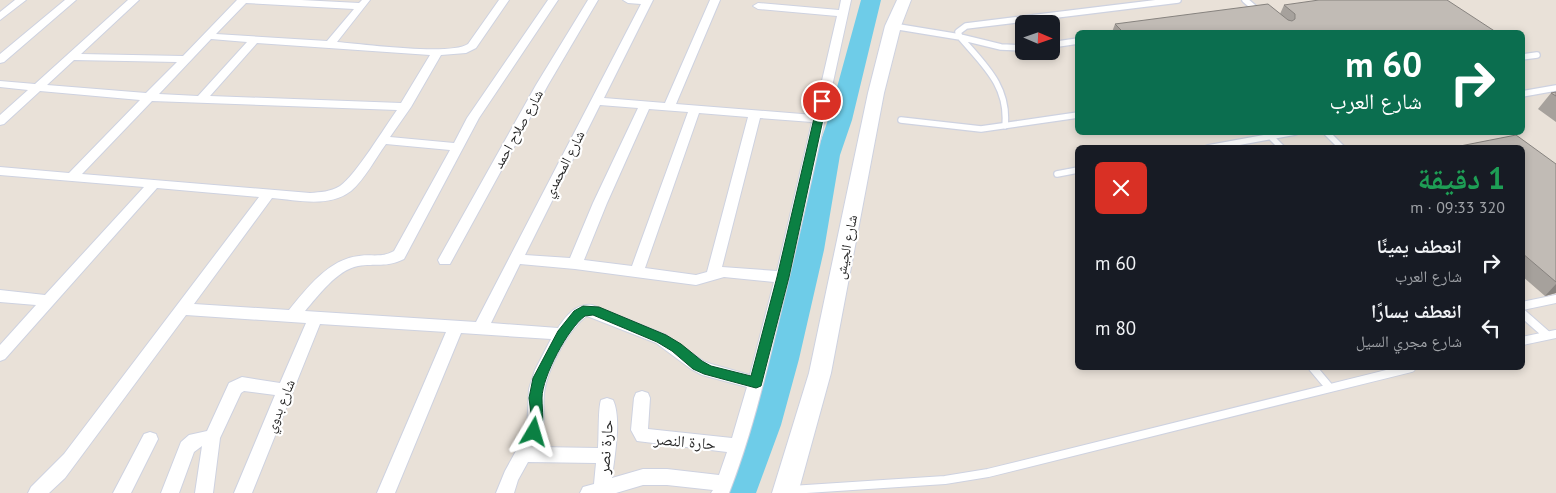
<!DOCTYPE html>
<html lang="ar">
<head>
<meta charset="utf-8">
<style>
	body { margin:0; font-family:"PT Sans","Noto Naskh Arabic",sans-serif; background:#20242c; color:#f1f3f6; direction:rtl; height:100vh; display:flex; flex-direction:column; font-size:19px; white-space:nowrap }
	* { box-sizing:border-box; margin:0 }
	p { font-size:16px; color:#9ea1a6 }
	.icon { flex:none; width:28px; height:28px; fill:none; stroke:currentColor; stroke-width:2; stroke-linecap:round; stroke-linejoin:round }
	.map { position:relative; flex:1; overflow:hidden; direction:ltr }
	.side { position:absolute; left:1075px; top:145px; width:450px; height:225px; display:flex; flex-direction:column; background:#171b24; border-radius:8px; box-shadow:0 2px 8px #0003; direction:rtl }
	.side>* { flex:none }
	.guide { position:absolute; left:1075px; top:30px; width:450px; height:105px; border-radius:8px; box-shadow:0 2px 8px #0003; direction:rtl; background:#0b6e4f; color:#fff; overflow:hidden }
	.needle { width:32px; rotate:92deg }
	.buttons { position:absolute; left:1015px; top:15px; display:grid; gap:10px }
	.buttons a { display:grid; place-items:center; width:45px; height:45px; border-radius:8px; background:#171b24; box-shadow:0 2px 8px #0003; font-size:25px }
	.pin { position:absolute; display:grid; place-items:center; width:42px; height:42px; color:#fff; margin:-21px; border:2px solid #fff; border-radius:50%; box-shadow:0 1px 5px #0007 }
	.me { position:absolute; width:55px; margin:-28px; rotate:7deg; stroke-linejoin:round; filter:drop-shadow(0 0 4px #0008) }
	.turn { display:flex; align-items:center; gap:18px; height:105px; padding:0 20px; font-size:22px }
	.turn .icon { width:65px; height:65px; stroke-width:2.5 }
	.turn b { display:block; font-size:35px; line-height:42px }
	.round { display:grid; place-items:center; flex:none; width:52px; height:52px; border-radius:8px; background:#20242c }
	.overview { display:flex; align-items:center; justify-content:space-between; height:85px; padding:0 20px }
	h1 { font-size:30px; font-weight:700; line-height:38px; color:#1e9e55 }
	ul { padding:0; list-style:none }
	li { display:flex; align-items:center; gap:15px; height:65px; padding:0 20px }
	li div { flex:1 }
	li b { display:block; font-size:19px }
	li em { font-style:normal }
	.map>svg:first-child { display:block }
</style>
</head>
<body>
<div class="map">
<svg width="1556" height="493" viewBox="0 0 1556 493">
	<rect width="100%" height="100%" fill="#e9e1d8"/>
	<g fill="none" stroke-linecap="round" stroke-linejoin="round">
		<path fill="#6ecce8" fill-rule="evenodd" d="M861,0H881L852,120L840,155L824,250L799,359L781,425L756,493H720L747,425L769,359L796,250L816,155L828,120Z"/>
		<g stroke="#ced2e0" stroke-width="8">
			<path id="lane-far1" d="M1245,0L1258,11
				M893,26L960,37L1001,47L1024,48
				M1051,45L1078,41
				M1522,57L1537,55
				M1522,94L1556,88
				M901,120L981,129L1078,115
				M1005,126C1009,86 984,65 960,37L958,32L966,26L1178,0
				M1326,132L1342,148
				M1271,137L1282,148
				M1208,148L1295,132
				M1057,174L1078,170"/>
		</g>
		<g stroke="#ced2e0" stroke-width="10">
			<path id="lane" d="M1522,306L1556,299
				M1522,313L1547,335
				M1522,341L1556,334
				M1313,368L1329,387
				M791,490L945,480L988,473L1411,368"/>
		</g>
		<g stroke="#ced2e0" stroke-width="2">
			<path id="street" d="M15,0H26L0,20V12Z
				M65,0H76L4,62L0,63V54Z
				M128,0H139L81,54L183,56L237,0H301L359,3L362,0H370L337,42C363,44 450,56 468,44L499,0H509L476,48L466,53L441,55L411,107L390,137L454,143L467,118L548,0H558L479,118L404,259C386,268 376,263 358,266C337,270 318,296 305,311L476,322L641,4L628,3L623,0H653L604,98L665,103L710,0H720L676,104L814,115L837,16L758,9L753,6L758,3L839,10L841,0H851C828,104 806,208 781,311C766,373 752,434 729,493H711L713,490L667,485H643L616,493H580L583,487L594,484L596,463L528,462L518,480L514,493H496L505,471L527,431L529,389L535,370L551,339L461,333L395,493H377L446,332L320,324L252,493H234L275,395L244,391L241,393L220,438L213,493H195L202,446L194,452L179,493H161L181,442L189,435L207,431L229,383L242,377L280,383L306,323L186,315L65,478L49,493H28L31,487L64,454L259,197L157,188L5,359L0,361V345L36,305L0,302V290L45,295L144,187L0,175V167L69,173L140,100L40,91L4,124L0,125V115L28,90L0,87V81L35,84ZM246,3L354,9L327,41L216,34ZM211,39L247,42L198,96L159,94ZM257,43L430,55L401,103L210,96ZM74,60L177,62L146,93L47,85ZM152,101L397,110C384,128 356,175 340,186C330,192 321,192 310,193L82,174ZM600,105L638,108L593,203L570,258L525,255ZM649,109L688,112L632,266L584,260L607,203ZM699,113L748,117L707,272L696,275L645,268ZM760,118L812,122L777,271L722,267ZM386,144L450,150L394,251C382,258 372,254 359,256C329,259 307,288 289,310L194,304L272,198C297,200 329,208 351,191C365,179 375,159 386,144ZM520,264L575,269L696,285L724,277L774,282L750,375L711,364L703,361L666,335L592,305C576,303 566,316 558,328L491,323ZM587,316L656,343L691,369L702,375L747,387L732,438L648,429L650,398L648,393L642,391L636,393L634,398L631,430L637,441L727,452L719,475L667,469H643L612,478C614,458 622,419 613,400L607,398L601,400C598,408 599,437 598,448L537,447C547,426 542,414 544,393C547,370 568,329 587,316Z
				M588,0H598L548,85L450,264H440L438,260L536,85Z
				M150,432L156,434L158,439L131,493H113L144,434Z"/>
		</g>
		<g stroke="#ced2e0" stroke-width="2">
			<path id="secondary" d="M897,0H911L901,26L884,93L831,373L798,493H772L809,373L868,93L885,26Z"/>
		</g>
		<use href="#lane-far1" stroke="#fff" stroke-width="5.5"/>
		<use href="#lane" stroke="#fff" stroke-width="8"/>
		<use href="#street" fill="#fff" fill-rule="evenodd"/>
		<use href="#secondary" fill="#fff" fill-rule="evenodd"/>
	</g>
	<path fill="#a6a19c" d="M1284,5L1496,32H1112L1115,24L1280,14Z
		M1556,92V122L1538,109L1551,93Z
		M1522,148L1556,164V293L1545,296L1522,276Z"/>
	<path fill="#87837f" d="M1556,284V293L1545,296Z"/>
	<path fill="#c1bbb5" stroke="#87837f" d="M1319,0H1447L1496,32H1123L1115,24L1268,4L1288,20L1292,21L1295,19V14L1284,5Z
		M1556,92V96L1551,93Z
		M1516,135L1556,164V282L1522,253V148H1450Z"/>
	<path fill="#0b8043" stroke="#07532c" d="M822,98L827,101L789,277L761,386L756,388L704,374L693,369L672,351L657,342L593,315L585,316C568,328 542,377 542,398C542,412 545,423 539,437L534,438L529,437L527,432L531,414L529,398L533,378L558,331L574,311L583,306L599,307L666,335L681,344L702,361L711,366L751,376L777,277L818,101Z"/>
	<g text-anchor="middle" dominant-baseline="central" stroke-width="4.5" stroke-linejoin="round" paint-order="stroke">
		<g font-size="14" fill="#272727" stroke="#fff">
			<text transform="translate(518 129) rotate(-61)">شارع صلاح احمد</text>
			<text transform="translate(564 164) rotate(-63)">شارع المحمدي</text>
			<text transform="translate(846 247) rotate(-79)">شارع الجيش</text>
			<text transform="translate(280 406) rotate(-68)">شارع بدوي</text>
		</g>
		<g font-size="16" fill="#272727" stroke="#fff">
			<text transform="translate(685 441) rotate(5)">حارة النصر</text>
			<text transform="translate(605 447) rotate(-86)">حارة نصر</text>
		</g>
	</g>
</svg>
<div class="buttons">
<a><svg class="needle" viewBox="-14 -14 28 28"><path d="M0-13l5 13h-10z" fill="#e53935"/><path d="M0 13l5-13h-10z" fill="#9ea1a6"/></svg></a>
</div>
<div class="pin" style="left:822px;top:101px;background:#d93025"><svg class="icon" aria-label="arrive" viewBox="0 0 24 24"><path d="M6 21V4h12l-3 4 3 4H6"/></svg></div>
<svg class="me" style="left:534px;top:432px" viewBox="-20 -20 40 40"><path d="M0-17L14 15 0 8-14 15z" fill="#0b8043" stroke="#fff" stroke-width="4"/></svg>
<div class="guide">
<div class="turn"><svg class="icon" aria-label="right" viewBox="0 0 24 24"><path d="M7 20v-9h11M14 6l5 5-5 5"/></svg><div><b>60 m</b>شارع العرب</div></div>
</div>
<section class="side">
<div class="overview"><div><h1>1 دقيقة</h1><p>320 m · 09:33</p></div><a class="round" style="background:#d93025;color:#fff"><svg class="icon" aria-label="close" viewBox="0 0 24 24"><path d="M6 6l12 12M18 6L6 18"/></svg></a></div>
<ul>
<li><svg class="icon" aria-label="right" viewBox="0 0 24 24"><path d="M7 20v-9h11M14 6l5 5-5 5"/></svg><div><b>انعطف يمينًا</b><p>شارع العرب</p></div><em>60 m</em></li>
<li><svg class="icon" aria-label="left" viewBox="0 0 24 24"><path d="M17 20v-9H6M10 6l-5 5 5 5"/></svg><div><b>انعطف يسارًا</b><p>شارع مجري السيل</p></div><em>80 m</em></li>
</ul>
</section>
</div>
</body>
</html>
